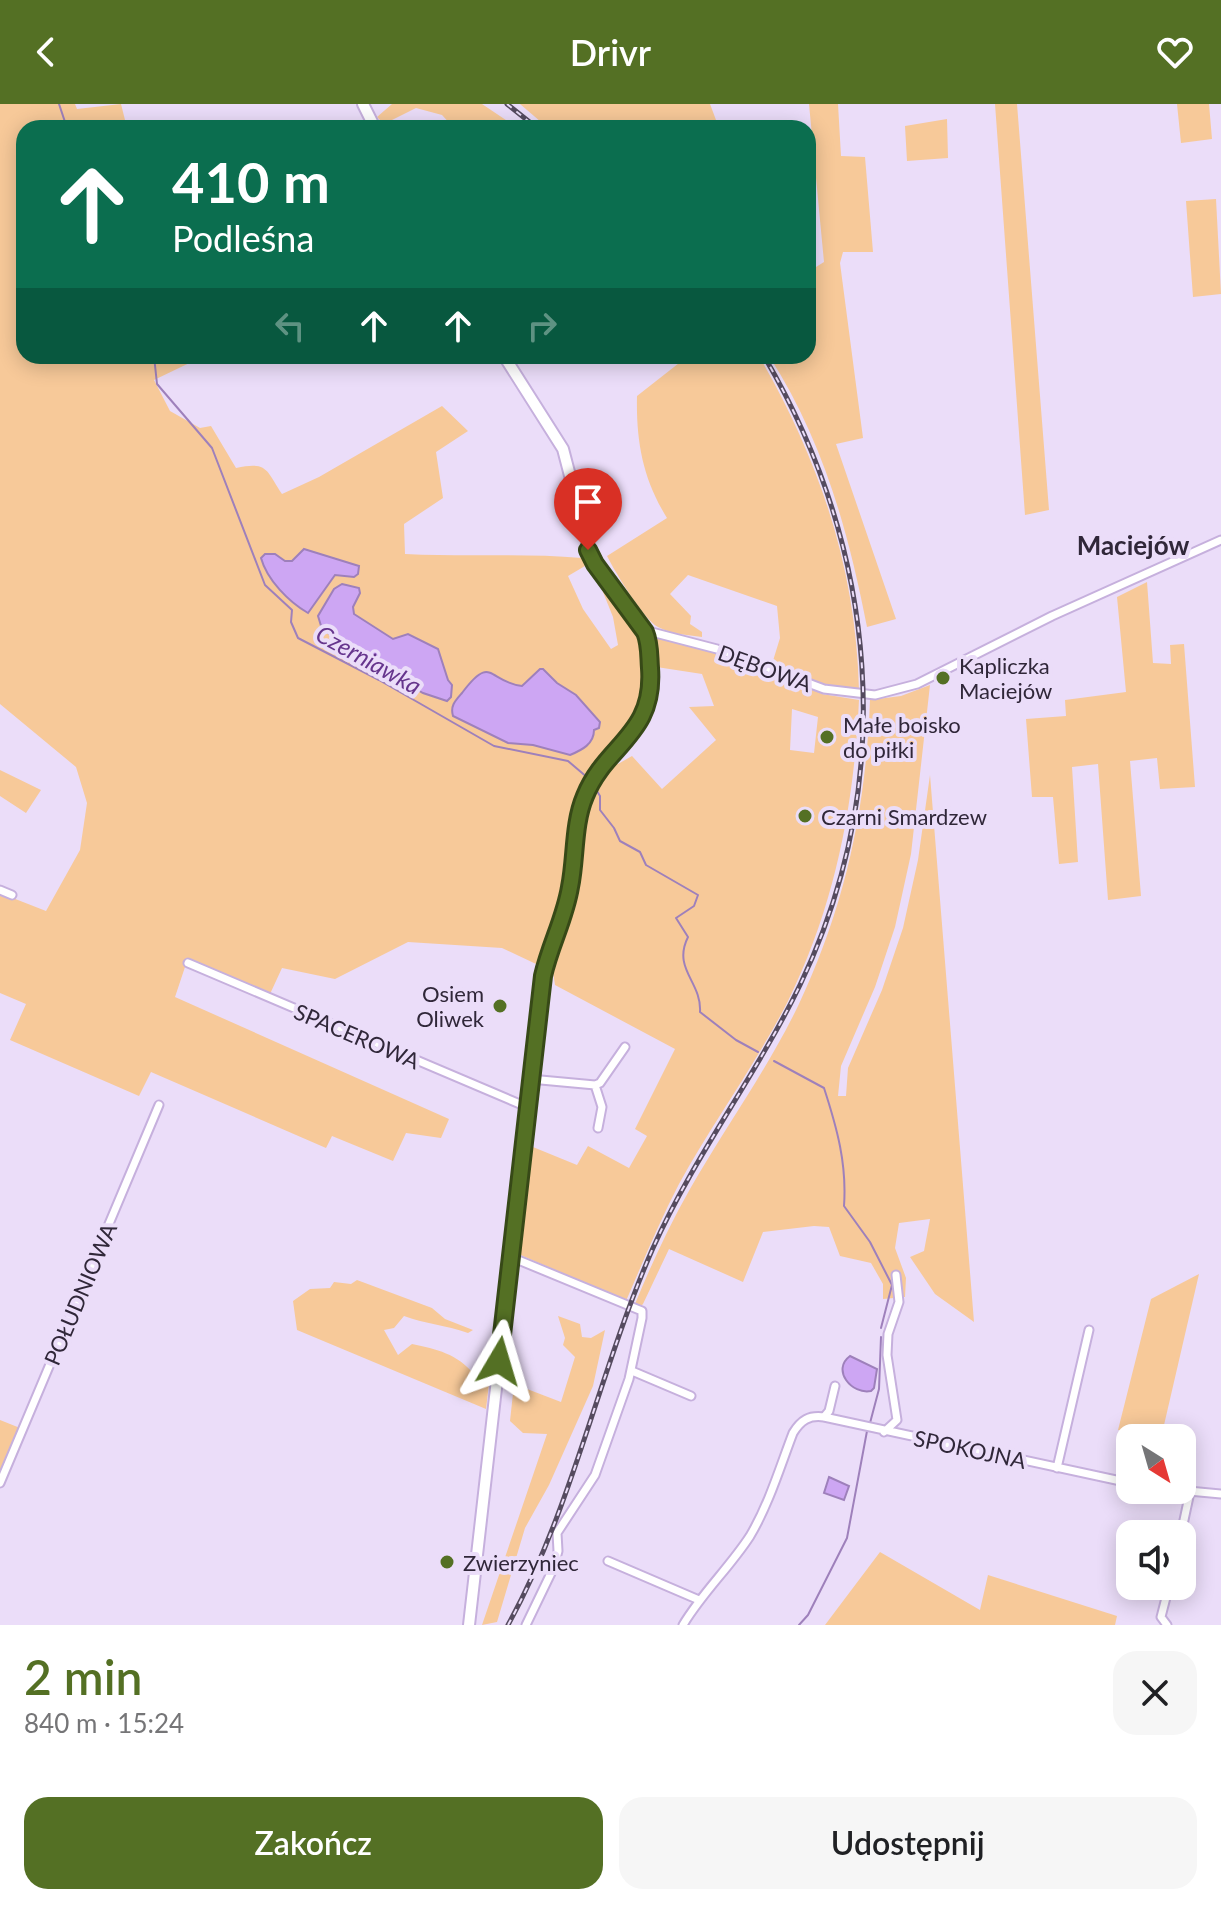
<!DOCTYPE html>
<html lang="pl">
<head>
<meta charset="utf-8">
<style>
	body { margin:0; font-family:Lato,sans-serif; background:#f6f6f6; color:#202124; height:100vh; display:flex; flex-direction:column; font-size:30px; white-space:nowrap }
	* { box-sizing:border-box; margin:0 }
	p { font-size:26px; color:#757577 }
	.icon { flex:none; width:44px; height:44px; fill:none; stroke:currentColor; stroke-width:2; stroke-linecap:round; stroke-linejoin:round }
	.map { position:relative; height:1521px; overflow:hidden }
	.side { display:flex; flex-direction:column; background:#fff; flex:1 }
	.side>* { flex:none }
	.hud { position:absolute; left:16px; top:16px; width:800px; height:244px; border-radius:24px; box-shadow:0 4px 20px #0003; background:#0b6e4f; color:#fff; overflow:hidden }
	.needle { width:52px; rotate:143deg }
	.buttons { position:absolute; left:1116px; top:1320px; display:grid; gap:16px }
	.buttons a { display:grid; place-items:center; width:80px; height:80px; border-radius:16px; background:#fff; box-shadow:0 4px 20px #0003; font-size:40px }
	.pin { position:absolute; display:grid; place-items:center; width:68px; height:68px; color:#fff; margin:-82px -34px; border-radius:50% 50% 50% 0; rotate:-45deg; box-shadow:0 0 8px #0007 }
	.pin .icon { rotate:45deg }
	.me { position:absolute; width:88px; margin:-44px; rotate:7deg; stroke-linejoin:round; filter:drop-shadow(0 0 6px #0008) }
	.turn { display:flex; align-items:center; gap:28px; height:168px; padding:0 24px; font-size:36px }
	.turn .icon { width:104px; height:104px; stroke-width:2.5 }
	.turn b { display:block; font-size:56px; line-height:68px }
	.lanes { display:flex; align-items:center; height:76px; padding:0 24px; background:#0003; justify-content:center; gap:40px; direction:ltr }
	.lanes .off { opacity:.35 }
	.round { display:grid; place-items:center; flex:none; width:84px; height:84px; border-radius:24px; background:#f6f6f6 }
	.headline { display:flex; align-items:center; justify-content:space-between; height:136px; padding:0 24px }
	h1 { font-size:48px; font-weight:600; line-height:60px; color:#547024 }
	.action { display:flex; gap:16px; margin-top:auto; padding:16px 24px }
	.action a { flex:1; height:92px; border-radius:24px; background:#547024; color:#fff; font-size:32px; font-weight:600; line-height:92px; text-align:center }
	.action a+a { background:#f6f6f6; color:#202124 }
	header { display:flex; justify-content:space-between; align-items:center; height:104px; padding:0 24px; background:#547024; color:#fff; font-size:36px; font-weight:600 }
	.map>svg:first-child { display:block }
</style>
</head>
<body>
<header><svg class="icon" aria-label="back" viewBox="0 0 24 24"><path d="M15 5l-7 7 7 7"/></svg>Drivr<svg class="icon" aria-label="heart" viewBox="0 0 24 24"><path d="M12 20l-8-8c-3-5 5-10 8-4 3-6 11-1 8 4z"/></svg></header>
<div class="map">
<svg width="1221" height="1521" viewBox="0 0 1221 1521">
	<rect width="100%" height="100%" fill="#ebddf9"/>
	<path fill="#f7c999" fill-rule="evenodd" d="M0,0H75L77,5L121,0L127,24H24V252H204L154,276L170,307L200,324L211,322L236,364C268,357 266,366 282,390L319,373L442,302L468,327L436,348L443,394L404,420L405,450C464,453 524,449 582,454L585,462L568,472L583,505L611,545L618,541L613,513L601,483L649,538L668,531L765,563L822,590L859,596C854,702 835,801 788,897C756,960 713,1018 679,1080C659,1118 643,1158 626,1197L516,1149L528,1041L577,1061L588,1042L629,1064L647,1032L635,1025L675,945L555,881L553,868L502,844L408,838L335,875L282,864L270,890L188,854L175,893L449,1015L441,1034L406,1029L393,1057L332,1032L326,1044L151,968L139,992L10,936L26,900L0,889V789L46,807L80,746L87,699L76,663L0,600ZM650,562L702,570L714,602L689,603L716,636L662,685L632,652L618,660L607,659L648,600ZM792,605L818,613L814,649L790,646Z
		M392,0H482L518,24H454L442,11L416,4L384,20L377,13Z
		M520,0H710L719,24H548Z
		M809,0H838L841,52L865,53L873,148H843L840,159L863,334L836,340L896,515L867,523C848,426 823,336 769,252H808V168L824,158Z
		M995,0H1017L1049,406L1025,411Z
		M1177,0H1209L1212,35L1181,39Z
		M947,15L948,54L907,57L905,22Z
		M1216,95L1221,190L1193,193L1186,97Z
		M688,252H759C820,357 856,465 859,586C827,584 801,572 772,560L780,534L777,502L688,471L670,490L691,512L690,520L702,528V533C687,531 671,530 658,523C644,516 615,468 607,452L667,414C643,375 636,338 637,292Z
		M1147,478L1153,559L1171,560L1170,541L1184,540L1195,683L1160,685L1157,654L1130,657L1141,792L1108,796L1098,660L1072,663L1078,758L1059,760L1053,693H1032L1026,615L1066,612L1065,596L1126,588L1117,493Z
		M930,581L911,750L895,823L875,883L841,962L838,992H846L848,964L882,886L903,824L918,756L930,671L974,1218L935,1190L910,1153L924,1147L930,1115L899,1119L895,1144L906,1174L905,1193L883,1195V1180L871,1159L840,1152L829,1123L814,1122L763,1128L743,1178L669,1145L643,1200L640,1203L635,1200C651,1161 669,1122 690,1085C725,1024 767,966 798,902C845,803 866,705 870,596L901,592Z
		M0,666L41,686L26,709L0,692Z
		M1199,1170L1161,1334L1118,1326L1151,1195Z
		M357,1176L432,1204L445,1215L473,1226L468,1229C445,1221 426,1220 404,1212L394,1224L384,1226L398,1251L412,1240C437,1245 457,1250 474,1270L491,1263L486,1305L297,1226L293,1197L310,1185L330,1184L334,1178L351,1180Z
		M558,1212L580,1220L582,1233L591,1234L605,1226L593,1282L549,1381L525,1424L497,1518L482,1521L547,1330L523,1329L510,1317L514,1280L561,1298L575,1253L563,1241L565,1234Z
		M0,1316L20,1324L0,1373Z
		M880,1448L980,1506L988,1471L1117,1512L1115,1521H825Z"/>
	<path fill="#cda6f3" stroke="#9e80bb" stroke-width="2" d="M304,445L359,462L358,470L354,473L335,471L308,509C289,498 267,476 261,454L265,450H275L285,457H292Z
		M342,480L359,484L360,489L353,503L354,510L393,535L408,530L438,545L448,576L452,581L451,593L447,597L423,589L394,572L322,525L318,512L334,485Z
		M540,565H543L557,579L576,591L600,618L599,624L594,626C594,640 582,646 570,651L533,641L508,639L453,612C450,602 455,597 462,589C492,549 488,578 522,582Z
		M850,1252L877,1265L874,1284L871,1287C852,1291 831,1266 850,1252Z
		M829,1373L849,1382L844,1396L824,1389Z"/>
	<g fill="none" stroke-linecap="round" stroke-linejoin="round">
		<path stroke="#9e80bb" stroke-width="2" d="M59,0L67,24
			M154,252L157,280L212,344L265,481L292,506L291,518L298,534L379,576L494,642L568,657L588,674
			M595,684L600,692V706L614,724L620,737L640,748L646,761L698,791L694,802L676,814L688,833C672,865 702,878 700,908L736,936L758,948
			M774,957L824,984C837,1024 847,1060 844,1102L870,1138L892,1181L881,1224
			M870,1319L879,1285L881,1233
			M799,1521L808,1511L847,1434L867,1327"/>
		<g stroke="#c6b0dd" stroke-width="11">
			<path id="street" d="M644,526L717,545L824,585L875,591L917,580L1052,512L1221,436
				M0,786L12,791
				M188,859L527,1003
				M530,975L595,981L602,1003L598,1024
				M595,981L600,979L625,943
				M511,1153L637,1205L642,1207V1214L629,1275L595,1371L557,1429L558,1447L553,1465L526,1521
				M632,1267L691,1292
				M824,1313L829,1307L835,1282
				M884,1328L897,1316L887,1251L888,1230L899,1198L896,1171
				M1057,1364L1089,1226
				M0,1379L159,1001
				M1178,1386L1221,1390
				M1181,1430L1190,1388
				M608,1457L699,1496
				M683,1521C702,1489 730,1463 750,1432C769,1400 780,1363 793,1329C801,1316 809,1311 824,1313L1130,1379
				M1167,1521L1161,1513L1169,1482"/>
		</g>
		<g stroke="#c6b0dd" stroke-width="14">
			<path id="secondary" d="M363,0L375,24
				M469,1521L543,872L551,839L566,805L583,695L593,677L638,620L648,600L651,578L650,547L645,528L591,452L563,345L504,252"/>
		</g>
		<use href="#street" stroke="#fff" stroke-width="7"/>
		<use href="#secondary" stroke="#fff" stroke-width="10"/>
		<g stroke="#554b5f" stroke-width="5">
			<path id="rail" d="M507,0L537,24
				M508,1521C573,1403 599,1267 653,1144C694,1052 756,972 800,881C899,674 878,447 764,252"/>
		</g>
		<use href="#rail" stroke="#ebddf9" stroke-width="2" stroke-dasharray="6" stroke-linecap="butt"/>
	</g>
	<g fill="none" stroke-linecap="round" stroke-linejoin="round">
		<g stroke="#374917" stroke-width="20">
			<path id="route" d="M499,1257L543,872C550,841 565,814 570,783C576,754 573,720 585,692C606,640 655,631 650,564C649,551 650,540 645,528L595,460L588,446"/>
		</g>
		<use href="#route" stroke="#547024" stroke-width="14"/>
	</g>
	<g fill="#547024" stroke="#ebddf9" stroke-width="3">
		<circle cx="943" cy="574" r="8"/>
		<circle cx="827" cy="633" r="8"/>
		<circle cx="805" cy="712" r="8"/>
		<circle cx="500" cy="902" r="8"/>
		<circle cx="447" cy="1458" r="8"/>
	</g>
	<g text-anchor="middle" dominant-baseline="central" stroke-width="8" stroke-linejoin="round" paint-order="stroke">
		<g font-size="22" fill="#302739" stroke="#ebddf9" text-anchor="start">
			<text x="959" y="561">Kapliczka<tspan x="959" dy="25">Maciejów</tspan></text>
			<text x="843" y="620">Małe boisko<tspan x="843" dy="25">do piłki</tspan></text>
			<text x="821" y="712">Czarni Smardzew</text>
			<text x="484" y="889" text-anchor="end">Osiem<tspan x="484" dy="25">Oliwek</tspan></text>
			<text x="463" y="1458">Zwierzyniec</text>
		</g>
		<g font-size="22" fill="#302739" stroke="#ebddf9">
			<text transform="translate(765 564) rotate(20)">DĘBOWA</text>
			<text transform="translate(357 932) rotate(23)">SPACEROWA</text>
			<text transform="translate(80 1190) rotate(-67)">POŁUDNIOWA</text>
			<text transform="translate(970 1345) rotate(12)">SPOKOJNA</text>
		</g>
		<g font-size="24" font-style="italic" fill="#66358d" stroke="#ebddf9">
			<text transform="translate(369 555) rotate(29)">Czerniawka</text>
		</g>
		<g font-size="26" font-weight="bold" fill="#302739" stroke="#ebddf9">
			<text x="1133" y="441">Maciejów</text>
		</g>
	</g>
</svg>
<div class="buttons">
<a><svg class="needle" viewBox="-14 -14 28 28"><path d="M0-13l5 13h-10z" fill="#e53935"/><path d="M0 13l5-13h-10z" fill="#757577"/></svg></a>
<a><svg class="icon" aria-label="sound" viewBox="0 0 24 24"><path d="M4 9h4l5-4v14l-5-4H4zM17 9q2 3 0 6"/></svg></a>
</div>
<div class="pin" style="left:588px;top:446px;background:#d93025"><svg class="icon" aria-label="arrive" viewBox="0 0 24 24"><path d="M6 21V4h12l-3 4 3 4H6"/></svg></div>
<svg class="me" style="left:499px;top:1257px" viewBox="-20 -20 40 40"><path d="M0-17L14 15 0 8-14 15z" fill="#547024" stroke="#fff" stroke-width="4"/></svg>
<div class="hud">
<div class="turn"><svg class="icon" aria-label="ahead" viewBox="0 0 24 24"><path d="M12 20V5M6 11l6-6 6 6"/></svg><div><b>410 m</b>Podleśna</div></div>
<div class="lanes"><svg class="icon off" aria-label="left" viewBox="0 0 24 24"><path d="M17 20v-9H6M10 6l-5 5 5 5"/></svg><svg class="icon" aria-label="ahead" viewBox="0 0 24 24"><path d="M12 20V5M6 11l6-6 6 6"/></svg><svg class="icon" aria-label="ahead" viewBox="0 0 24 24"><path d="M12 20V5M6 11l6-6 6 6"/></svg><svg class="icon off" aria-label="right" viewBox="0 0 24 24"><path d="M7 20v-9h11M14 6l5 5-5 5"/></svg></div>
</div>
</div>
<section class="side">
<div class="headline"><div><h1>2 min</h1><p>840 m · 15:24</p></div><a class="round"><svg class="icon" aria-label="close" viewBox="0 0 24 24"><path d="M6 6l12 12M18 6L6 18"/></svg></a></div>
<div class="action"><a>Zakończ</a><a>Udostępnij</a></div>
</section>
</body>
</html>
